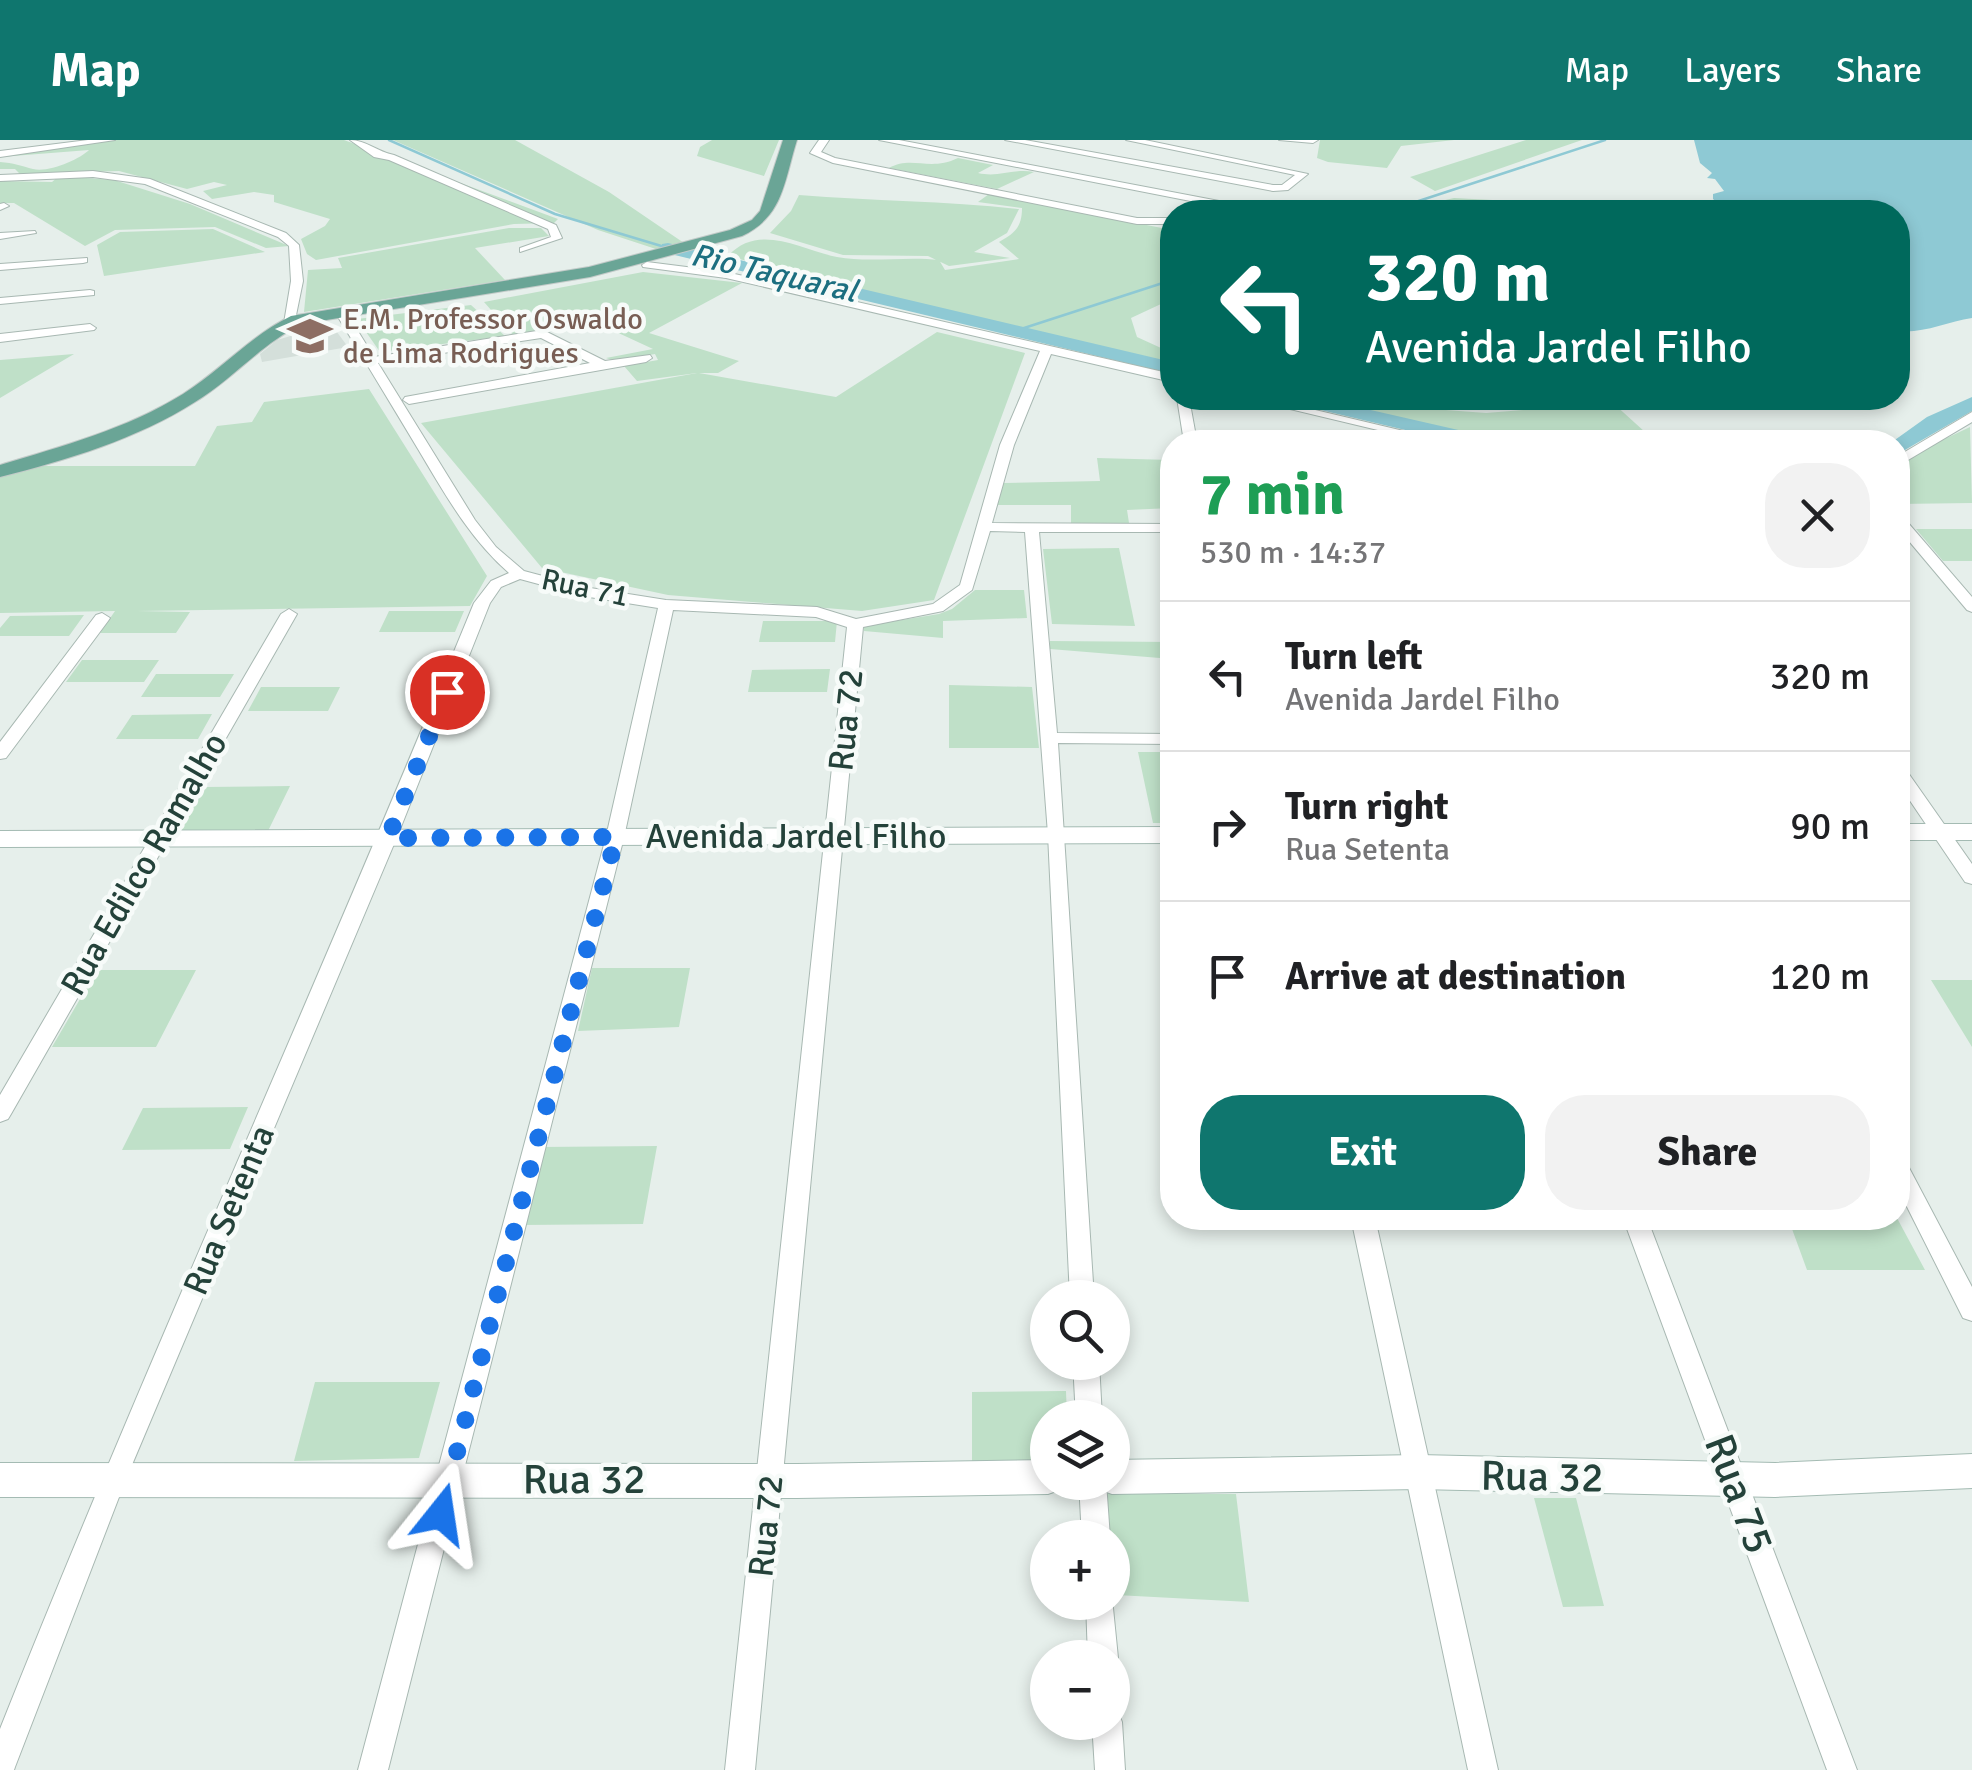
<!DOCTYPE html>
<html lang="en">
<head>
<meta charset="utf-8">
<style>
	body { margin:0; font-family:Signika,sans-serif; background:#f2f2f2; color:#202124; height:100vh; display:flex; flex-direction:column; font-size:38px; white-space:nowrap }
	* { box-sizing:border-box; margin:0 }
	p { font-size:32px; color:#757577 }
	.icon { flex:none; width:55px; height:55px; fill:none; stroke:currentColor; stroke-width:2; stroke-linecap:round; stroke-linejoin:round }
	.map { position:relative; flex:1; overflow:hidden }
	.details { position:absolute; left:1160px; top:290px; width:750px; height:800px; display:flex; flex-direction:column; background:#fff; border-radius:40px; box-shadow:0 5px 15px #0003 }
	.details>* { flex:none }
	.banner { position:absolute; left:1160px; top:60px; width:750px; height:210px; border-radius:40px; box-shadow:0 5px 15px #0003; background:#00695c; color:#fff; overflow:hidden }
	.buttons { position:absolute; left:1030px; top:1140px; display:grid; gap:20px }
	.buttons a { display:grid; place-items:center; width:100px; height:100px; border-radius:50%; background:#fff; box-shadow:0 5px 15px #0003; font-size:50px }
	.pin { position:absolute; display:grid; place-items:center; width:85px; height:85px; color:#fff; margin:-42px; border:5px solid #fff; border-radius:50%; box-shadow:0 2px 10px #0007 }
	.me { position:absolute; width:110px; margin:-55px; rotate:15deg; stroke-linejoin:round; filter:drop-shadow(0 0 8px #0008) }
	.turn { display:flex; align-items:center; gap:35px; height:210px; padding:0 40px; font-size:45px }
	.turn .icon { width:130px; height:130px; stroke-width:2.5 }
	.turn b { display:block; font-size:70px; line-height:85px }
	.round { display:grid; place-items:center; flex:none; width:105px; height:105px; border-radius:40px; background:#f2f2f2 }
	.head { display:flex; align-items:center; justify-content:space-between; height:170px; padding:0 40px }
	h1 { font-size:60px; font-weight:700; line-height:75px; color:#1e9e55 }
	.cta { display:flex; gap:20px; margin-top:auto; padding:20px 40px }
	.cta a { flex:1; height:115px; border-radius:40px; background:#0f766e; color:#fff; font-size:40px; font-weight:700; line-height:115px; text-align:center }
	.cta a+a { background:#f2f2f2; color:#202124 }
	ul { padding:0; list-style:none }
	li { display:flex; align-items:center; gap:30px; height:150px; padding:0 40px; border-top:2px solid #e0e0e0 }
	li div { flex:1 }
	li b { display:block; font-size:38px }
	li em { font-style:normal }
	header { display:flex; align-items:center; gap:60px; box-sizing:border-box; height:140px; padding:0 50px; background:#0f766e; color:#fff }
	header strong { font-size:48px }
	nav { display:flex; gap:55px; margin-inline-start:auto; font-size:35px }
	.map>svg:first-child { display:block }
</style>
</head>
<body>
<header>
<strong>Map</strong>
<nav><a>Map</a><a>Layers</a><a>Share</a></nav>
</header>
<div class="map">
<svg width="1972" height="1630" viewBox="0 0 1972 1630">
	<rect width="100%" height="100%" fill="#e6efeb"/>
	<path fill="#d4dfda" d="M331,184L348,207L262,222L260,214L277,200Z"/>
	<path fill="#bfe0c8" d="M110,0H344L558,79L554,83L514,84L316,120L307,114L301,99L325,86L330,79L274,62V55L254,52L212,59L203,51L227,45L214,42L187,49L119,31L20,34L15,29H0V22C13,23 22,26 33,29C49,33 80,19 89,10L0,17Z
		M393,0H515L609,52L684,103L662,111L598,90Z
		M712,0H779L764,36L697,16L700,7Z
		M1320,0H1454L1401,6L1387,28L1328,22L1317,18Z
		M1526,0H1582L1435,51L1410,37Z
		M958,18L993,25L978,33C999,38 1013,28 1034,32L997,49L889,28C912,15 929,32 958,18Z
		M59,36L114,40L190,64L289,106L266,108L215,87L115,90L85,106L14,63H0V41L52,42Z
		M989,54L1172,90V164H1161L1131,178L1137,197L1172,213V229L987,185L728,116C759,82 801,110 837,117C870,123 906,116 939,120L945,130L1019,119L999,102C1015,93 1022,87 1022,68L978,62Z
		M799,55C872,61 946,61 1019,69L1007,93L974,112L1010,118L949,126L928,116L843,115L770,93L791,71Z
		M1454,58L1593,65L1596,68L1468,63L1433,72H1393Z
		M509,88H541L549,96L475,108L505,140L304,172L308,130L342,128L338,118Z
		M213,89L265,112L104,136L97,105L120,92Z
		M643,132L742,143L649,193L739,221L718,233H699L836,257L937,192L1025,213L934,460L862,471L668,455L542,428L421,283L697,233L637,241L624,226L658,220L655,214L615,221L606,218L653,209L599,184L513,195L484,162Z
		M471,165L505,196L380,212L357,179Z
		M74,214L0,258V220Z
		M369,249L487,436L470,466L137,471L190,472L176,493H100L115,471L0,473V335L31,326H195L217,286L252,282L264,262Z
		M1300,258H1442L1432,269L1486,273L1613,263L1656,302H1496Z
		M1970,287L1972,363L1898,364V321Z
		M1097,318L1172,320V368L1127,370L1129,383H1071V365H993L1004,343L1100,341Z
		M1916,389H1972V421H1943Z
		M1119,408L1135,486L1052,484L1043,409Z
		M975,450H1024L1027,478L943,481V498L864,491V486L939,474L952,469Z
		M389,471H464L455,492H379Z
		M84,475L69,496H0V488L10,476Z
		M763,481H837L835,502H759Z
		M1050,501L1172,502V519L1050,509Z
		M82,520H159L144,542H66Z
		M830,529L827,552H748L752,530Z
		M156,534H234L220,557H141Z
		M949,545L1032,547L1039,608H949Z
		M261,547H340L328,571H248Z
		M212,574L198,599H116L132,575Z
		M1138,612H1172V683H1153Z
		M290,646L268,691H178L205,647Z
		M592,828H690L679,887L578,891Z
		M97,830H196L156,907H52Z
		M1931,840H1972V907Z
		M248,967L230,1009L122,1010L143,968Z
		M657,1006L643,1084L520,1085L540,1007Z
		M1788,1078H1897L1925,1130H1807Z
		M315,1242H440L419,1318L294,1321Z
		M1066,1251L1067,1277L1048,1278L1047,1330H972V1252Z
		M1103,1354H1236L1249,1462L1116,1455L1112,1398L1109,1397Z
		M1534,1358H1576L1604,1466L1563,1467Z"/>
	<path fill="#8ec9d4" d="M1694,0H1972V178C1947,182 1922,194 1898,191V72H1728L1713,59V54L1724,51L1715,39L1707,38L1712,33L1700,23Z"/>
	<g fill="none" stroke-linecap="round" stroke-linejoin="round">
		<path stroke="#8ec9d4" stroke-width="2.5" d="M389,0L555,74L668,108
			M1385,72L1605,0
			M1015,191L1172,140"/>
		<path stroke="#8ec9d4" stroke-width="4" d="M1015,191L1020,189"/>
		<path fill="#8ec9d4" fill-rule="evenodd" d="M668,103L1172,222V234L662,112V104Z
			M1972,257V271L1898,314V302H1892L1927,277Z
			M1284,258H1318L1489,297L1492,302H1456L1287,262Z"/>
		<g stroke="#a8b8b2" stroke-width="2">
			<path id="street" d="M88,0H115L0,17V11Z
				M350,0C366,0 378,12 394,15L556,85L562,98L520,112V108L551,97L548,89L389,20L374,17Z
				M819,0H829L821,12L835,18L1137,78H1172V84H1137L833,23L810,13Z
				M879,0H899L1219,61L1231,69L1227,72H1216L1219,69L1216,66Z
				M1005,0H1025L1273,45H1282L1295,35L1126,0H1145L1308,34L1288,50L1273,51Z
				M1279,0H1318L1313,3Z
				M93,31L150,39L286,93L299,105L303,141L294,185L284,183L291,141L289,106L278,97L145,44L93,37L0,41V35Z
				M0,64L4,63L9,66L0,70Z
				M35,91L36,93L0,99V93Z
				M87,118V122L83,123L0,130V124Z
				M647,122L726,132L1172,234V242L1051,214L1014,305L992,383L1172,384V392H1039L1057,593L1172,594V604L1058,603L1094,1158H1070L1048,694L1025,392L990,391L972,450L943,471L863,487L755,1630H725L847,487L816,477L673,470L624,697L388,1630H358L606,697L658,468L583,456L520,439L501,447L490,463L397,697L126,1339L15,1627L14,1630H0V1589C151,1210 320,840 474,463L491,441L509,433C469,398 445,354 418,309C391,264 365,221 338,177L340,175H348L374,217L543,190L605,221L650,215L652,218L646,222L409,264L403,260L405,257L590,223L541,198L378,223L475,380L496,407L524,431L584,447L666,460L817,467L856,479L933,464L960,445L1000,305L1040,211L726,138L643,127L642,125Z
				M90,150L94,151V155L0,164V158Z
				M90,184L96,188L94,190L0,202V194Z
				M1177,258H1189L1197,302H1184Z
				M1244,258H1265L1450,302H1428Z
				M1972,272V282L1898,326V316Z
				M1898,376L1903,377L1972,457V472L1967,470L1898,388Z
				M289,469L297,474L11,974L8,979L0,982V955L281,474Z
				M102,473L110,478L108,481L6,618L0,619V602L96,475Z
				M1898,626L1904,627L1972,724V744L1965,742L1898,643Z
				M1898,1020L1906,1022L1972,1147V1181L1963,1178L1898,1049Z
				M1351,1078H1375L1498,1630H1468Z
				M1623,1078H1647L1857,1630H1827Z
				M1073,1222H1099L1102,1278H1076Z
				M1079,1342H1106L1110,1398H1082Z
				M1112,1458L1118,1518L1112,1528V1518H1088L1086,1462H1112Z
				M1112,1570L1118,1572L1122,1582L1125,1630H1095L1092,1582H1112Z"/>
		</g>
		<g stroke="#a4bbb3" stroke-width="2">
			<path id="secondary" d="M1898,684H1972V700H1898Z
				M1172,687V703L0,707V691Z
				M1972,1314V1348L1775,1357L1419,1349L1112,1354L1098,1349L1095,1342H1112V1320L1419,1315L1775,1323Z
				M1048,1320V1342H1065L1062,1349L1048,1354L797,1358L0,1357V1323L797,1324Z"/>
		</g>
		<g stroke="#c2cac8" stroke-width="2">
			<path id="primary" d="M783,0H797C784,41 784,76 742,96L590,137L302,184C261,204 233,239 195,262C137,299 67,320 0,337V325C62,306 127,289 183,254C221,230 250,196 291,176L589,127L730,90L752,80L760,71Z"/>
		</g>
		<use href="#street" fill="#fff" fill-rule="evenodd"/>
		<use href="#secondary" fill="#fff" fill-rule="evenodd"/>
		<use href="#primary" fill="#6aa596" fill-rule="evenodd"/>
	</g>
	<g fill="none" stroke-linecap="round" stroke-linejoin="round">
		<path stroke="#1a73e8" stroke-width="18" stroke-dasharray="0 32.4" d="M441,1374L616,697L388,698L447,552"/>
	</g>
	<defs>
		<g id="school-bare" transform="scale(3.45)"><path d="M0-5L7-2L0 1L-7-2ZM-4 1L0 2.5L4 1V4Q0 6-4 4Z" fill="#8d6e63" stroke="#f7fbf9" stroke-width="2.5" paint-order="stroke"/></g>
	</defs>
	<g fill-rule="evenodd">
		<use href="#school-bare" x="310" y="196"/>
	</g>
	<g text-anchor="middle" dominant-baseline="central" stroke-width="9" stroke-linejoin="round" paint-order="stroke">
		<g font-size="30" fill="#785e54" stroke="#f7fbf9" text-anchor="start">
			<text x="343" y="179">E.M. Professor Oswaldo<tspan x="343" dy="34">de Lima Rodrigues</tspan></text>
		</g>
		<g font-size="30" fill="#24423a" stroke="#f7fbf9">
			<text transform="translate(585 448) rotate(12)">Rua 71</text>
		</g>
		<g font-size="32" font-style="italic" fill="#1c6f80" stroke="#f7fbf9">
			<text transform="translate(774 133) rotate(13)">Rio Taquaral</text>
		</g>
		<g font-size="35" fill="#24423a" stroke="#f7fbf9">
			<text transform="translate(846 580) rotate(-84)">Rua 72</text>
			<text x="796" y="696">Avenida Jardel Filho</text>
			<text transform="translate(144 724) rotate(-60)">Rua Edilco Ramalho</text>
			<text transform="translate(229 1070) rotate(-67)">Rua Setenta</text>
			<text transform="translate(766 1386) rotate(-84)">Rua 72</text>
		</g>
		<g font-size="42" fill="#24423a" stroke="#f7fbf9">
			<text transform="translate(1542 1337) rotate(1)">Rua 32</text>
			<text x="584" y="1339">Rua 32</text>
			<text transform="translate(1739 1354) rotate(69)">Rua 75</text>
		</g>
	</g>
</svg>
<div class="buttons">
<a><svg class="icon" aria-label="search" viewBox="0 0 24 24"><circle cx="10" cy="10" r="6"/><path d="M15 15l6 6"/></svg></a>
<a><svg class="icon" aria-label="layers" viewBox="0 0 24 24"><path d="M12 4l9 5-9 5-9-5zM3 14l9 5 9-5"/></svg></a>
<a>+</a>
<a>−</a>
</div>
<div class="pin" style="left:447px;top:552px;background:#d93025"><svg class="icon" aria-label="arrive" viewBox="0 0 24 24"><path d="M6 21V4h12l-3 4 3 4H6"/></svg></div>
<svg class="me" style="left:441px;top:1374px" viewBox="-20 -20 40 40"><path d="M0-17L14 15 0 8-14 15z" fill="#1a73e8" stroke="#fff" stroke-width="4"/></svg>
<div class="banner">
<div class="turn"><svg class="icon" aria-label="left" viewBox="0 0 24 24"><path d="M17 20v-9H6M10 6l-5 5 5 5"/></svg><div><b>320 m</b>Avenida Jardel Filho</div></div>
</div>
<section class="details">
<div class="head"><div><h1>7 min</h1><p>530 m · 14:37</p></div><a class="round"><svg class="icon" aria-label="close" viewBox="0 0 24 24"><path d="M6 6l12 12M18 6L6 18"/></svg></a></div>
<ul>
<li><svg class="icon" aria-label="left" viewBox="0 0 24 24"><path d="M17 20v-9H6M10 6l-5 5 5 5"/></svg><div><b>Turn left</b><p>Avenida Jardel Filho</p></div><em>320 m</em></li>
<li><svg class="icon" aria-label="right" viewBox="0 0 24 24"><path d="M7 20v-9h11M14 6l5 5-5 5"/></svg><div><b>Turn right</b><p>Rua Setenta</p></div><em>90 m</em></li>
<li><svg class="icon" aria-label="arrive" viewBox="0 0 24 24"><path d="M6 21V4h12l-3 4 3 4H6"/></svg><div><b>Arrive at destination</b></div><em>120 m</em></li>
</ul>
<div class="cta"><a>Exit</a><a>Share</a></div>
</section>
</div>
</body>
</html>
